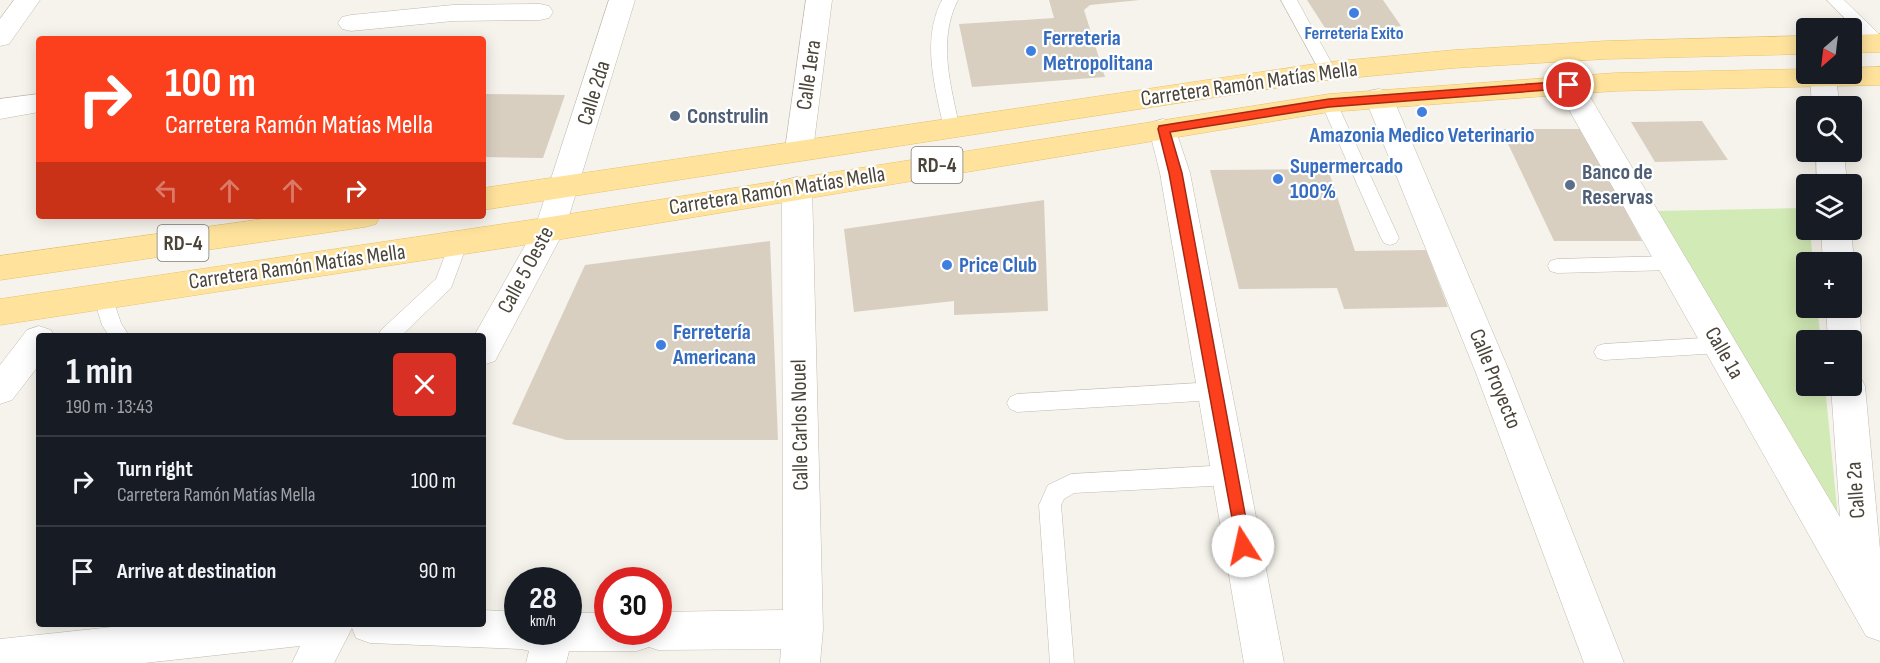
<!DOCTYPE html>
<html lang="en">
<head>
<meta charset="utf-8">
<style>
	body { margin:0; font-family:"Sofia Sans Condensed",sans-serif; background:#20242c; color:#f1f3f6; height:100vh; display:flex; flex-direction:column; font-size:22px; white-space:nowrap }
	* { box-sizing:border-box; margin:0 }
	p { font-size:20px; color:#9ea1a6 }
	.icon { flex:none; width:33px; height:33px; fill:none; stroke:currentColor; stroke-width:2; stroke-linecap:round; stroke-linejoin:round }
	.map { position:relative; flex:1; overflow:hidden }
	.side { position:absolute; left:36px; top:333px; width:450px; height:294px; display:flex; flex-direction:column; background:#171b24; border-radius:6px; box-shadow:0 3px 15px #0003 }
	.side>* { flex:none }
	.guide { position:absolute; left:36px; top:36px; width:450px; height:183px; border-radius:6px; box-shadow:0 3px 15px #0003; background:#fc3f1d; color:#fff; overflow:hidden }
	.needle { width:39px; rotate:208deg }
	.fabs { position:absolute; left:1796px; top:18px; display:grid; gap:12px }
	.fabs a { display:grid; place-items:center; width:66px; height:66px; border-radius:6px; background:#171b24; box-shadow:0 3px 15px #0003; font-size:30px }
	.speed { position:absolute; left:504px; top:567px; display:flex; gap:12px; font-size:30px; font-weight:700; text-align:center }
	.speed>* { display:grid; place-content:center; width:78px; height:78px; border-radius:50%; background:#171b24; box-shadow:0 3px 15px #0003; line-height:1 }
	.speed small { font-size:15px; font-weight:400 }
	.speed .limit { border:9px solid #d22; background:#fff; color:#111 }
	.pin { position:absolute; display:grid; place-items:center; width:51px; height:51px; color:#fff; margin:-26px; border:3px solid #fff; border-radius:50%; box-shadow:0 2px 6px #0007 }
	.me { position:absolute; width:66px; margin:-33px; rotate:350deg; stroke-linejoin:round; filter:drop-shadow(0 0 4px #0008) }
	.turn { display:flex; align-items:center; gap:21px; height:126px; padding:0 30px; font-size:27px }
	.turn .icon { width:78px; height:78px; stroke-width:2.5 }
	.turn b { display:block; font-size:42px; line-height:51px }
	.lanes { display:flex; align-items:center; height:57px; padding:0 30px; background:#0003; justify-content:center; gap:30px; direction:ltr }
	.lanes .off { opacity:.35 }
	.round { display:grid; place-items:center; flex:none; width:63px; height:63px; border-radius:6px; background:#20242c }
	.summary { display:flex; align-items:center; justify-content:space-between; height:102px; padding:0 30px }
	h1 { font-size:36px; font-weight:700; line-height:45px }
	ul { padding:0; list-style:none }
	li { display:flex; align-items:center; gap:18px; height:90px; padding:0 30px; border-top:2px solid #363941 }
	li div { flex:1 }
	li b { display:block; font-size:22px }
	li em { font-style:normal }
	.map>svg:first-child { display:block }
</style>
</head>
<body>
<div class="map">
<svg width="1880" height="663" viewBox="0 0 1880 663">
	<rect width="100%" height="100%" fill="#f6f3ec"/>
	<path fill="#d2eab5" d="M1806,208V230H1810L1813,262H1806V308H1817L1821,340H1806V386H1825L1839,528L1657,211Z"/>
	<path fill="#d8cfc1" d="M1049,0H1140L1090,5L1084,10L1105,77L972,87L959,24L1054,18Z
		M1307,0H1383L1401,26L1329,34Z
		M483,94L565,95L543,158L483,157Z
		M1702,121L1728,160L1655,162L1631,122Z
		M1501,129H1582L1642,241H1554Z
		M1328,169L1355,251L1426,250L1448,307L1344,309L1337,288L1239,289L1210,170Z
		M1044,200L1048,311L954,315V301L854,312L844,229Z
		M770,241L778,440H566L512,424L585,265Z"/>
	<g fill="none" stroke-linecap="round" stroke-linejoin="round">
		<g stroke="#c2bbae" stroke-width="1">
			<path id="service" d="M942,0H958C937,40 951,87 960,129L958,133H946L944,129C935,87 921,40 942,0Z
				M1281,0H1297L1336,71L1334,75H1322Z
				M1827,0H1844L1880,35V48L1873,47Z
				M1329,97L1335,99L1337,103L1399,238L1396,243L1390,245L1384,243L1381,238L1321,103L1323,99Z
				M459,235L465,237L468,242L451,288L401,336H378L381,330L436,279L450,242L453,237Z
				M1672,256L1679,258L1681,263L1679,268L1672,270L1557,273L1550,271L1548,266L1550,261L1557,259Z
				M103,288L110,291L121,323L129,336H109L102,325L93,296L96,291Z
				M1720,337L1727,339L1730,345L1727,351L1720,353L1604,360L1597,358L1594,352L1597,346L1604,344Z
				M1215,382L1222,385L1225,391L1222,397L1215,400L1017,412L1010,409L1007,403L1010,397L1017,394Z
				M1230,465L1238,468L1241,475L1238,482L1230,485L1074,493L1064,499L1061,505L1074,663H1050L1039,505L1048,485L1071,474Z"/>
		</g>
		<g stroke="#c2bbae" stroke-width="1">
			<path id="minor" d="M609,0H635L565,229L495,361L483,365V336H474L535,228Z
				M806,0H832L813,150L809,157L799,160L789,157L785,150Z
				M540,4L549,6L553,12L549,18L540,20L453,21L351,31L342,29L338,23L342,17L351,15L453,5Z
				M1813,74H1835L1840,106H1812L1810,77Z
				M1569,76L1579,78L1583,85L1840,517L1831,386H1851V373L1860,376L1865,386L1880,550V641L1866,636L1555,85L1559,78Z
				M1379,89L1389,91L1393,98L1510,373L1624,663H1584L1476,373L1365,98L1369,91Z
				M39,94V112L0,119V99Z
				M1163,119L1173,122L1190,173L1284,663H1244L1160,173L1149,129L1153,122Z
				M1816,152H1844L1847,184H1817Z
				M797,177L808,180L812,188L823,629L820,663H780L781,649L658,650L649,647L637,651H569L566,663H526L529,651L521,649L370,643L356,638L352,628L334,663H292L300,646L144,663H0V639L140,624H483V610L518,612V632H568V613H608V632H658V612L783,610L782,188L786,180Z
				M1851,229L1854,262L1851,267V262H1823L1821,230Z
				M1851,298C1863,308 1863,336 1856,350L1851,351V340H1828L1826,308H1851Z
				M39,326L51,330L54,336H39V365L12,400L0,404V365L27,330Z"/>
		</g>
		<g stroke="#c2bbae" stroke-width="1">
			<path id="tertiary" d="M14,0H40L9,44L0,46V19Z"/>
		</g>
		<g stroke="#e6c16a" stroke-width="1">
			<path id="primary" d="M1880,34V52L1851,53V35Z
				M1806,36V54L1606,59L1454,68L1328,80L483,210V188L1328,62L1454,50L1606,41Z
				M1880,67V85L1615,91L1329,112L550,241L0,325V299L550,217L1329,94L1615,73L1806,69V74H1851V68Z
				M284,216H380L376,224L365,227L0,280V256Z"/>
		</g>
		<use href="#service" fill="#fff" fill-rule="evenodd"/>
		<use href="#minor" fill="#fff" fill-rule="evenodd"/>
		<use href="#tertiary" fill="#fff" fill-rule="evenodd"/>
		<use href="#primary" fill="#ffe39c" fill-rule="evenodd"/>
	</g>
	<path fill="#fc3f1d" stroke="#a42913" stroke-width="1.5" d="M1569,81L1574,85L1573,88L1329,107L1170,132L1182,173L1251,546L1249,551L1243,553L1238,551L1169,173L1158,129L1159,126L1329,99Z"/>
	<g fill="#3f7fe0" stroke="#fff" stroke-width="2">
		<circle cx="1354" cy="13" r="6"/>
		<circle cx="1031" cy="51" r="6"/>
		<circle cx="1422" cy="112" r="6"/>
		<circle cx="1278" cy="179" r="6"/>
		<circle cx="947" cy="265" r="6"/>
		<circle cx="661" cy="345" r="6"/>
	</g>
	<g fill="#5c6f8a" stroke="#fff" stroke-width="2">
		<circle cx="675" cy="116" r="6"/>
		<circle cx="1570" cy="185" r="6"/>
	</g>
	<g text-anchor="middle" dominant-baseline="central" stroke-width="4.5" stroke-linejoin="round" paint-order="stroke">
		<g font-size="18" font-weight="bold" fill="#366cbe" stroke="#fff">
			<text x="1354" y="33">Ferreteria Exito</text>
		</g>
		<g fill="#fff" stroke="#817c74" stroke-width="1.5">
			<rect x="911.5" y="147" width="51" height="36" rx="4.5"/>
			<rect x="157.5" y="225" width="51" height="36" rx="4.5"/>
		</g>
		<g font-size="21" font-weight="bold" fill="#4b4439">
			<text x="937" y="165">RD-4</text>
			<text x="183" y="243">RD-4</text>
		</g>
		<g font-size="22" font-weight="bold" fill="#366cbe" stroke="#fff" text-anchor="start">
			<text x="1043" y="38">Ferreteria<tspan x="1043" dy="25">Metropolitana</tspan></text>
			<text x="1422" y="135" text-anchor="middle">Amazonia Medico Veterinario</text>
			<text x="1290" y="166">Supermercado<tspan x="1290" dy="25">100%</tspan></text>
			<text x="959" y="265">Price Club</text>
			<text x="673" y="332">Ferretería<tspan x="673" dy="25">Americana</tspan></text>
		</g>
		<g font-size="22" fill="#4b4439" stroke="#fff">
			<text transform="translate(809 75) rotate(-82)">Calle 1era</text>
			<text transform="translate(1249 84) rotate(-8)">Carretera Ramón Matías Mella</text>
			<text transform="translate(594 93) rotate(-73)">Calle 2da</text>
			<text transform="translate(777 191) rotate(-9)">Carretera Ramón Matías Mella</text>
			<text transform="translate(297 267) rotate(-8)">Carretera Ramón Matías Mella</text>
			<text transform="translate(526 270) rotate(-62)">Calle 5 Oeste</text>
			<text transform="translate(1724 353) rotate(60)">Calle 1a</text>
			<text transform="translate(1495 379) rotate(68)">Calle Proyecto</text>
			<text transform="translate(800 425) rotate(-91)">Calle Carlos Nouel</text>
			<text transform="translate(1856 490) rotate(-94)">Calle 2a</text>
		</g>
		<g font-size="22" font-weight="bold" fill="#4e5e75" stroke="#fff" text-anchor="start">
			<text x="687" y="116">Construlin</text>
			<text x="1582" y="172">Banco de<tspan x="1582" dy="25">Reservas</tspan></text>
		</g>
	</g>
</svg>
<div class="fabs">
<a><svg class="needle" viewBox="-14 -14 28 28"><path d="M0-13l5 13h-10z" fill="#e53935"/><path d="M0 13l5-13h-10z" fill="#9ea1a6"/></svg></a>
<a><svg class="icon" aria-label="search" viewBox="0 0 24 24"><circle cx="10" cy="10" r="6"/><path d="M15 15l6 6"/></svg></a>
<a><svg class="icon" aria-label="layers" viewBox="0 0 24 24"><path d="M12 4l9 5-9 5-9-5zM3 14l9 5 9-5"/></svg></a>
<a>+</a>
<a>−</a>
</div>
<div class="speed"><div>28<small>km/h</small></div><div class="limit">30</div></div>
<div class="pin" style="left:1569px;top:85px;background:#d93025"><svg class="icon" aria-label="arrive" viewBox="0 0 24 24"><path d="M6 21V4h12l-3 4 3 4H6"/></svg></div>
<svg class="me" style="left:1243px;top:546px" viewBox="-20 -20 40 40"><circle r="19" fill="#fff"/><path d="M0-13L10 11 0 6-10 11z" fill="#fc3f1d"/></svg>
<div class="guide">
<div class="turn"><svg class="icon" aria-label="right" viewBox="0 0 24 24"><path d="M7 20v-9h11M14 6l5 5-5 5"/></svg><div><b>100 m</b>Carretera Ramón Matías Mella</div></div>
<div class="lanes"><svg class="icon off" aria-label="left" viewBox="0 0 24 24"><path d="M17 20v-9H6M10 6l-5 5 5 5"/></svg><svg class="icon off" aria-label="ahead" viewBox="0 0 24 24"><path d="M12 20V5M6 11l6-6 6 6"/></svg><svg class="icon off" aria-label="ahead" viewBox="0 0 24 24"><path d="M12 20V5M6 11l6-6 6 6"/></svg><svg class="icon" aria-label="right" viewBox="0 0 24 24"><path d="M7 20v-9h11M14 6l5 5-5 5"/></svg></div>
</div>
<section class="side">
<div class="summary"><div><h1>1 min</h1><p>190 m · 13:43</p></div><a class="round" style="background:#d93025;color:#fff"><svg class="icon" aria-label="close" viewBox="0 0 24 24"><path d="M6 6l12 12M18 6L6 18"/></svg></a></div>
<ul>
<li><svg class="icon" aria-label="right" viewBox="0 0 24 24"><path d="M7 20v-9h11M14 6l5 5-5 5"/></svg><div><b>Turn right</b><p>Carretera Ramón Matías Mella</p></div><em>100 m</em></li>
<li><svg class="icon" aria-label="arrive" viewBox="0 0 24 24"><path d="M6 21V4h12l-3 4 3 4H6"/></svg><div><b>Arrive at destination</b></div><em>90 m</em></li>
</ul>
</section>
</div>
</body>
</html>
